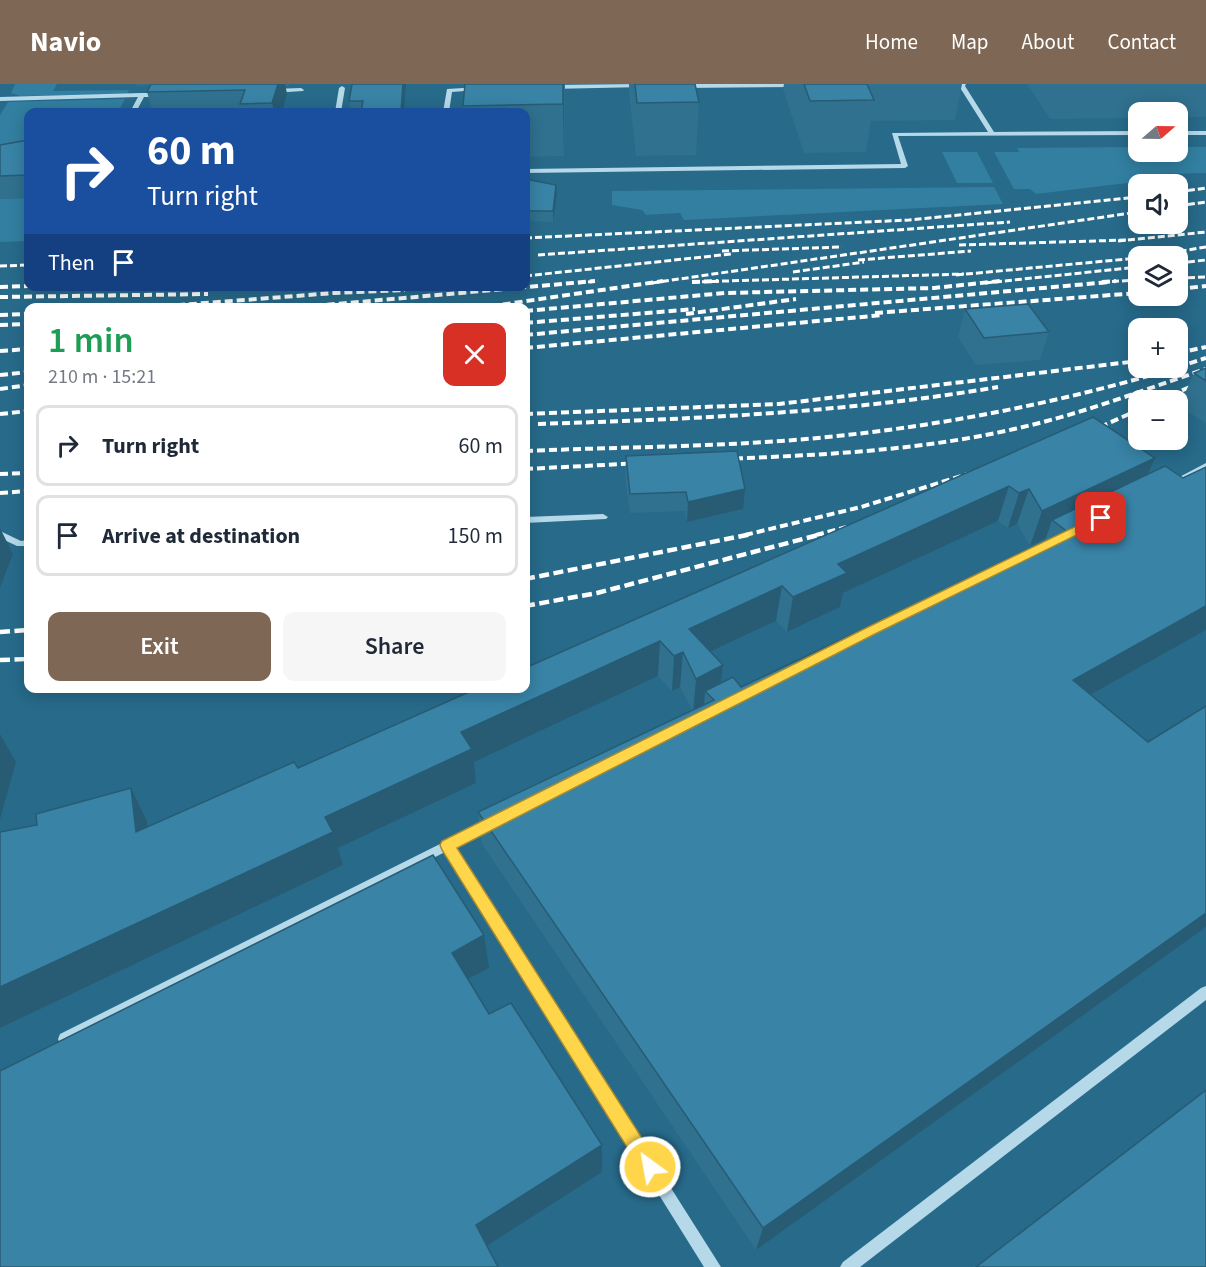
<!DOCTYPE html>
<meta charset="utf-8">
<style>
body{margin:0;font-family:"Source Sans 3",sans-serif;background:#f6f6f7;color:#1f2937;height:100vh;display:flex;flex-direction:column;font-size:22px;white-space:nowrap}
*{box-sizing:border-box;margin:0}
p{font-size:20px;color:#747a83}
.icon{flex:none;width:33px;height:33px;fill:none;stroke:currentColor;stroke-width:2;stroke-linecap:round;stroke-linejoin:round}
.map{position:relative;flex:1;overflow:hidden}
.details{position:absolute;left:24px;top:219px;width:506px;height:390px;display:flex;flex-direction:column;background:#fff;border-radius:12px;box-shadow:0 3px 15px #0003}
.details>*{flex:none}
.guide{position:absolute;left:24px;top:24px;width:506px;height:183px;border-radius:12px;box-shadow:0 3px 15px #0003;background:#1a4fa0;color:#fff;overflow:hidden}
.needle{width:39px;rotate:70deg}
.tools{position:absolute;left:1128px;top:18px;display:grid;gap:12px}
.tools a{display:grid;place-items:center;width:60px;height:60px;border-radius:12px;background:#fff;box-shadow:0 3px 15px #0003;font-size:30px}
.pin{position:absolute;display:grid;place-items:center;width:51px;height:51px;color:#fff;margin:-26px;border-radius:12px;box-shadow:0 3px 9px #0006}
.me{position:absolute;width:66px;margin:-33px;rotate:328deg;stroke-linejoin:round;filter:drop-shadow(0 0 4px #0008)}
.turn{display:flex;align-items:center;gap:21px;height:126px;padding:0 24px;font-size:27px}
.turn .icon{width:78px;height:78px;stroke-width:2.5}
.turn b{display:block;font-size:42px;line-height:51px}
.then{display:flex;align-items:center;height:57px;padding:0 24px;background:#0003;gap:12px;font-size:22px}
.round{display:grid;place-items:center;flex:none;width:63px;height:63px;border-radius:12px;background:#f6f6f7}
.summary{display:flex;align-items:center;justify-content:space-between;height:102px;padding:0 24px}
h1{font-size:36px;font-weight:600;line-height:45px;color:#1e9e55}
.action{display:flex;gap:12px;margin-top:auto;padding:12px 24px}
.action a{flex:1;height:69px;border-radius:12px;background:#7e6755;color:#fff;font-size:24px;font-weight:600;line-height:69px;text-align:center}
.action a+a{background:#f6f6f7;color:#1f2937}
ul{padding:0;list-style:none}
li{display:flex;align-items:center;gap:18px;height:81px;margin:0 12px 9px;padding:0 12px;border:3px solid #e0e1e3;border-radius:12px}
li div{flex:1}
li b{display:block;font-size:22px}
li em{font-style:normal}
header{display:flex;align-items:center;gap:36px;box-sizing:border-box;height:84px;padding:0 30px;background:#7e6755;color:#fff}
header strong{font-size:28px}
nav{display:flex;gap:33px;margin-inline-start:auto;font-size:21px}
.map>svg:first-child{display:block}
.green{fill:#327fa1}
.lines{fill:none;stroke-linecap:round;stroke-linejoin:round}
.minor{fill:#b5d9e9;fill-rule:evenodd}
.rail-far2{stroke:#fff;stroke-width:3;stroke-dasharray:7 3;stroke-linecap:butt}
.rail-far1{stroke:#fff;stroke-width:4;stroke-dasharray:8 4;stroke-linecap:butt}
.rail{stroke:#fff;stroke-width:4.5;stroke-dasharray:10 4.5;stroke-linecap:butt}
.wall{fill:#30718f;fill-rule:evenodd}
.shaded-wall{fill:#275c74}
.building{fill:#3883a6;stroke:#275c74;stroke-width:1.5}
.route{fill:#ffd54a;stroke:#a68a30;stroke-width:1.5}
</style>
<header>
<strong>Navio</strong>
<nav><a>Home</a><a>Map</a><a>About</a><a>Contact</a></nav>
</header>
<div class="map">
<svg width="1206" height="1183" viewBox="0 0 1206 1183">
<rect width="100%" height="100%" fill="#276a8a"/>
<!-- green -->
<g class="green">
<polygon points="15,0 57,0 53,7 129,6 127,10 20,12 11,9"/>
<polygon points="125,15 118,28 28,28 28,69 0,69 0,31 8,18"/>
<polygon points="1138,63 1138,68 1178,68 1178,63 1206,63 1206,89 1157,90 1161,95 1036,110 1030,105 1014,105 994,68 1019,68 1017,64"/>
<polygon points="942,68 977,68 993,99 957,99"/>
<polygon points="994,103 1003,120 684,136 680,129 646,131 642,126 612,121 612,107"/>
<polygon points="28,114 28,157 0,158 0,115"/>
</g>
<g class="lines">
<!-- minor -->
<g class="minor">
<polygon points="642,0 645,2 644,3 550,5 547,3 550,1"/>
<polygon points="797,0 795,3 682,4 679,2 682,0"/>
<polygon points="960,0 966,0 965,2 994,48 1138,47 1138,51 898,52 908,82 905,84 525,89 525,85 901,80 892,49 988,48 959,2"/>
<polygon points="342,2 345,4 341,28 335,28 339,4"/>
<polygon points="479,3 479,5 477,6 452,8 449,28 443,28 447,5"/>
<polygon points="301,4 304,6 303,7 273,9 270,7 273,5"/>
<polygon points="142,9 162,9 165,11 162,13 144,13 136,28 130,28 138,13 0,17 0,13"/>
<rect x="1178" y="47" width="28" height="4"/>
<polygon points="1206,379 1206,386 1175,401 1172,402 1168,399"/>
<polygon points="603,430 608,433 606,435 525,439 525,433"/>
<polygon points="0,447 21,457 28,456 28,462 17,462 0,454"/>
<polygon points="492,734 496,736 498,739 496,742 455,763 721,1183 704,1183 445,768 70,960 65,961 60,960 58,955 60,950"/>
<polygon points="1206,902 1206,916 860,1183 840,1183 843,1178 1201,904"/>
</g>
<!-- rail-far2 -->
<g class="rail-far2">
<polyline points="1178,108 1206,104"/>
<polyline points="1178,122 1206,118"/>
<polyline points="525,154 909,136 1138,113"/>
<polyline points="1118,157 1206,148"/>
<polyline points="959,161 1127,156"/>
<polyline points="722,167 842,163"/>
<polyline points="538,171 1010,138"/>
<polyline points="1150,172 1206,163"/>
<polyline points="858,176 971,167"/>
<polyline points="1178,179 1206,176"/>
<polyline points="0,182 28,181"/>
<polyline points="793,188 864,178"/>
<polyline points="956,191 1138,174"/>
<polyline points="525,192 731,170"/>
<polyline points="1178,194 1206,193"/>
<polyline points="692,198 964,190"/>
<polyline points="1102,198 1138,196"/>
<polyline points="578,199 598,197"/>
<polyline points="652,199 1138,128"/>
<polyline points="985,199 1138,183"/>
<polyline points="1101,199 1109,198"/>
</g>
<!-- rail-far1 -->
<g class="rail-far1">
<polyline points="692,198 718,197"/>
<polyline points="1102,198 1116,197"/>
<polyline points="0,203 28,202"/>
<polyline points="1178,205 1206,202"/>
<polyline points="0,213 208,210"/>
<polyline points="141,224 334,209 405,206"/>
<polyline points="291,224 595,197"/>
<polyline points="479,224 663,197"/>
<polyline points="525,227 725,209 934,204 1000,197"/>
<polyline points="875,229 1138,209"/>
<polyline points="686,230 796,215"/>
<polyline points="0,231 28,230"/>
<polyline points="525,239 695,225"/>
<polyline points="0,241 28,240"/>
<polyline points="525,251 1109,198"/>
<polyline points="525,264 883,231"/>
<polyline points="0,267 28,265"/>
<polyline points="1178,269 1206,263"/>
<polyline points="1178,283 1206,274"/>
<polyline points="0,291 28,288"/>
<polyline points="0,305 28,301"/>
<polyline points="1160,316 1206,296"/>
<polyline points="0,330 28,327"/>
<polyline points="525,330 779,320 1138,277"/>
<path d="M538,340C692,335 845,329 998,303"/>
<polyline points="1089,348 1138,326"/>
<path d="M525,367C619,363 713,363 806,355C932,344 1055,320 1176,284"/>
<path d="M723,375C820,371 918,367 1014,345C1079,331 1143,306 1206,285"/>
<polyline points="525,385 642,379"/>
<polyline points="0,390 28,389"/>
<polyline points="0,409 28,407"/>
<polyline points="745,451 861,423 971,389"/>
<polyline points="816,451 855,441"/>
</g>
<!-- rail -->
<g class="rail">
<polyline points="525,495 752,450"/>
<polyline points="525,522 597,509 822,450"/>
<polyline points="0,548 28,546"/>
<polyline points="0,576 28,575"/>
</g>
</g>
<!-- wall -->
<g class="wall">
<polygon points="136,0 289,0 289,2 285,2 287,10 282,28 153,28 147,8 150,1 136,2"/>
<polygon points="352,0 406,0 404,28 351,28 349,17"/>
<polygon points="465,0 565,0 564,72 525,73 525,28 463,28 463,22"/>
<polygon points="629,0 695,0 699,18 696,71 636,72 629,8"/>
<polygon points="784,0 962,0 955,36 871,37 866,68 804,69 783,5"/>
<polygon points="1027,0 1206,0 1206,33 1178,33 1178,28 1138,28 1138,34 1050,35"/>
<polygon points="28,56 28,114 0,115 0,61"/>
<polygon points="525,95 557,111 553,138 525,137"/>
<polygon points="965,225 1049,248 1040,276 976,281 958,253"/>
<polygon points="1206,284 1206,339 1179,323 1194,289"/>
<path d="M1093,333L1148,390L1183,394L1206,383V546L1091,611L1148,658L1206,622V843L756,1166L482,760L478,728L692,626L680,603L672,607L658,592L474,678L476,699L338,764L343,781L0,944V748L37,741L131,704L147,737L148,742L298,684ZM998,437L1008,444L1017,440L1030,462L1046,454L1044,460L741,603L721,599L723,581L710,568L776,537L787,548L840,523L843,509Z"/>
<polygon points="626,372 743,425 687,438 685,427 630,429 625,392"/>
</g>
<!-- shaded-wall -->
<g class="shaded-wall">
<polygon points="278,0 285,0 287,10 282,28 274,28 272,19"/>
<polygon points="403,0 406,0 404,28 401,28"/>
<polygon points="563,0 564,0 564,72 563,20"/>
<polygon points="556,101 557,111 553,138 553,127"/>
<polygon points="1155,374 1140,408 1052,436 1046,454 1030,462 1042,427"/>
<polygon points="1009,402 998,437 843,509 840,523 787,548 793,513 838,480"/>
<polygon points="745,405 743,425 687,438 688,418"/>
<polygon points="1029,405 1017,440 1008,444 1019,409"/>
<polygon points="0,444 13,470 0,504"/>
<polygon points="782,502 776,537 688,578 689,545"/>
<polygon points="1206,522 1206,546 1058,629 1073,596"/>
<polygon points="660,557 658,592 474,678 476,699 338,764 343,781 0,944 0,903 325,733 461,648"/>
<polygon points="683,568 680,603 672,607 674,572"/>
<polygon points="723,581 719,616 705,607 704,623 693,629 696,595"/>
<polygon points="0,650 16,678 0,735"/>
<polygon points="131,704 147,737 153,780 136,748"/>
<polygon points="1206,829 1206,843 756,1166 763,1144"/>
<polygon points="484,851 489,884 458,900 452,869"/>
<polygon points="602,1061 602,1088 482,1165 476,1141"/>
</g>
<!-- building -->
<g class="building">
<polygon points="151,0 278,0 272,19 240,20 245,6 147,8"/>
<polygon points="352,0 403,0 401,28 361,28 363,17 349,17"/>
<polygon points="465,0 563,0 563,20 463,22"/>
<polygon points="635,0 695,0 699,18 637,19"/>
<polygon points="804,0 867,0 874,16 810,17"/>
<polygon points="28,56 28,91 0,92 0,61"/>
<polygon points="525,95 556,101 553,127 525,127"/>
<polygon points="1028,220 1049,248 984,254 965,225"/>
<polygon points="1206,284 1206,297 1194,289"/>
<polygon points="1093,333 1155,374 1042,427 1029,405 1019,409 1009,402 838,480 847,489 793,513 782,502 689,545 723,581 696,595 683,568 674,572 660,557 461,648 472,665 325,733 333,748 0,903 0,748 37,741 36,730 131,704 136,748 294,678 298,684 478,604 525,604 525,584"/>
<polygon points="737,367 745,405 688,418 686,408 630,410 626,372"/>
<polygon points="1165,382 1183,394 1206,383 1206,522 1073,596 1148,658 1206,622 1206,829 763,1144 478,728 714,616 705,607 733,593 741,603 1068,448 1052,436"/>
<polygon points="433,771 484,851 452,869 489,930 511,919 602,1061 476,1141 498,1183 0,1183 0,987"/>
<polygon points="1206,1006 1206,1183 976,1183"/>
</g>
<!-- route -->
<polygon class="route" points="1101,430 1107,434 1105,437 875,550 457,764 656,1076 659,1083 656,1089 650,1092 643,1089 442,766 440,761 442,757 866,544"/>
</svg>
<div class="tools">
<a><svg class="needle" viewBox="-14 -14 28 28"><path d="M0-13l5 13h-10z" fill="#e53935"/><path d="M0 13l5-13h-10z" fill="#747a83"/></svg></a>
<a><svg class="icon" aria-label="sound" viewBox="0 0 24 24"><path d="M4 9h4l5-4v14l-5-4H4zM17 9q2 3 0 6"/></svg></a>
<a><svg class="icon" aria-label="layers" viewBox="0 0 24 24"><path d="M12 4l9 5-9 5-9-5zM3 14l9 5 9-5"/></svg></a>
<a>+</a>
<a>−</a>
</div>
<div class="pin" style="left:1101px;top:434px;background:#d93025"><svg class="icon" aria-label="arrive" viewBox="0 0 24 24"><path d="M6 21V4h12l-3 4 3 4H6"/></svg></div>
<svg class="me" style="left:650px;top:1083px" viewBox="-20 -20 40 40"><circle r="17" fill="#ffd54a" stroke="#fff" stroke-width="3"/><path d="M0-11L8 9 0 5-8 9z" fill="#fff"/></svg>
<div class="guide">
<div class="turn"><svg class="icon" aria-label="right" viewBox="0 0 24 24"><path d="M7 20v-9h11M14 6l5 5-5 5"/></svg><div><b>60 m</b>Turn right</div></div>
<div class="then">Then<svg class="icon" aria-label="arrive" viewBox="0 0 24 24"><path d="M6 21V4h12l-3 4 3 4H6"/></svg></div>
</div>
<section class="details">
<div class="summary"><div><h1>1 min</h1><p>210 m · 15:21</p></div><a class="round" style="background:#d93025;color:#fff"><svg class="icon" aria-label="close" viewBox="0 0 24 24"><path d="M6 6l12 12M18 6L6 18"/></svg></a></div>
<ul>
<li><svg class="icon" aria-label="right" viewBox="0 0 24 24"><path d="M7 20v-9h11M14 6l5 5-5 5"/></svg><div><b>Turn right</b></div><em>60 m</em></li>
<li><svg class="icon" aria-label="arrive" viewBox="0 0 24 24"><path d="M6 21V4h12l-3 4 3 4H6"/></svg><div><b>Arrive at destination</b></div><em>150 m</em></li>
</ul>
<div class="action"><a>Exit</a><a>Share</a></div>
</section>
</div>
